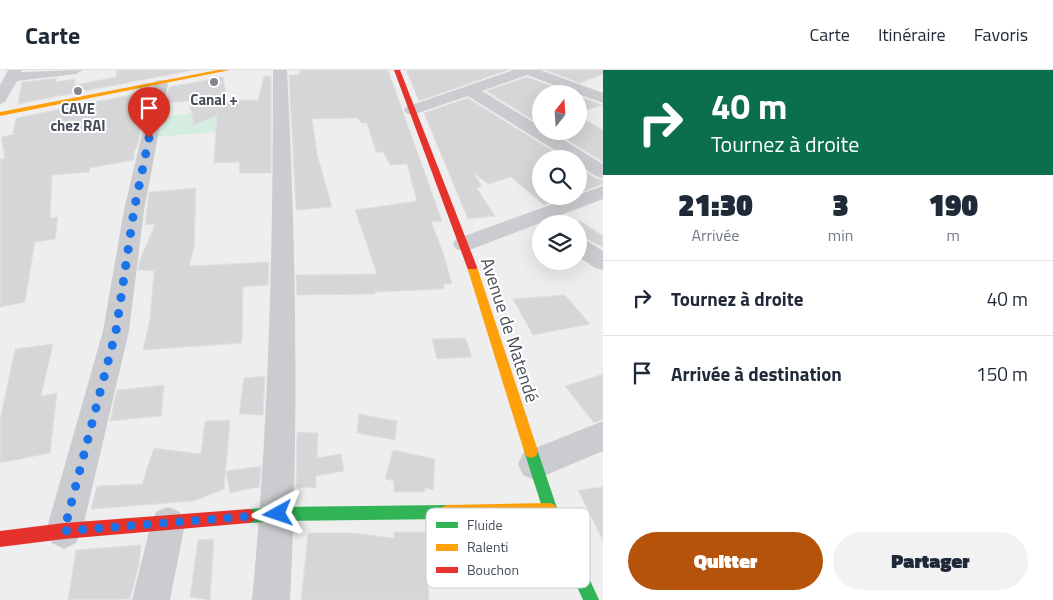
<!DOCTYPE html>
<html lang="fr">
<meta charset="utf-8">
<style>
body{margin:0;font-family:"Titillium Web",sans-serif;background:#f2f2f3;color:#1f2937;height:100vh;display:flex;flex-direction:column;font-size:19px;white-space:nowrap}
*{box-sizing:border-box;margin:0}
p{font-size:16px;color:#747a83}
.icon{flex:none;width:28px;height:28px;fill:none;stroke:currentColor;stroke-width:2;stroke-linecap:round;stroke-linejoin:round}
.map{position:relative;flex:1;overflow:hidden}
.sheet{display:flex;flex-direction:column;background:#fff;width:450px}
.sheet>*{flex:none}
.guide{background:#0b6e4f;color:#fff;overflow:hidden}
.needle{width:32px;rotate:17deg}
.tools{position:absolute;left:532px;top:15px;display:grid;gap:10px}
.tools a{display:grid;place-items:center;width:55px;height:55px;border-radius:50%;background:#fff;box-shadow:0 5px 20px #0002;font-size:25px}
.pin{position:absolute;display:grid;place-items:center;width:42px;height:42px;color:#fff;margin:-51px -21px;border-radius:50% 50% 50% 0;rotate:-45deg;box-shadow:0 0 5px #0007}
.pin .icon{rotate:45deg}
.me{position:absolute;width:55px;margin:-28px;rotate:265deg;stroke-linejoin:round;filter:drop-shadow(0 0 4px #0008)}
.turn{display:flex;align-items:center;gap:18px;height:105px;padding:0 25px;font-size:22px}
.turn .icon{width:65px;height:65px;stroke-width:2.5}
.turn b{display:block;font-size:35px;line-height:42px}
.eta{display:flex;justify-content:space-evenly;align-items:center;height:85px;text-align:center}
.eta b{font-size:30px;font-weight:800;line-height:35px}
.primary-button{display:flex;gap:10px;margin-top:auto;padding:10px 25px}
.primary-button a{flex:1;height:58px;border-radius:30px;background:#b45309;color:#fff;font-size:20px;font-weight:800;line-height:58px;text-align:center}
.primary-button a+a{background:#f2f2f3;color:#1f2937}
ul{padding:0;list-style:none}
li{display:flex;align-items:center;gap:15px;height:75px;padding:0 25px;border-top:1px solid #e0e1e3}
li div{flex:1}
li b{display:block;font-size:19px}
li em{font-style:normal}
header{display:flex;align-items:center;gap:30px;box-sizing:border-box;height:70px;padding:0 25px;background:#fff;border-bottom:1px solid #e0e1e3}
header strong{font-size:24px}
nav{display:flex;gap:28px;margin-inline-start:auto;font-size:18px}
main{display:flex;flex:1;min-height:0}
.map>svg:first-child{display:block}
.green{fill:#d5ece0}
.building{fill:#d6d6d8;stroke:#e0e0e1}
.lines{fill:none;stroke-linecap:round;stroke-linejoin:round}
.street{fill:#cacccf;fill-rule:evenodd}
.fast{fill:#30b455;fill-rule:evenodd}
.slow{fill:#ff9f0a;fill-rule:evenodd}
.jam{fill:#e5322d;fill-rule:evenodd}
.route{stroke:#1a73e8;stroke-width:9;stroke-dasharray:0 16.2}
.poi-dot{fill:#82868d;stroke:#fff;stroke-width:2}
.labels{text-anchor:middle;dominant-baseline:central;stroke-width:4;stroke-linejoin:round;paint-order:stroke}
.far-poi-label{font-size:15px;font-weight:bold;fill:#474e59;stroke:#fff}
.street-label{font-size:18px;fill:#474e59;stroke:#fff}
.key{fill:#fff;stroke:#c8cacd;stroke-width:1}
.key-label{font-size:14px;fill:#474e59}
</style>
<header>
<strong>Carte</strong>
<nav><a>Carte</a><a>Itinéraire</a><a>Favoris</a></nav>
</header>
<main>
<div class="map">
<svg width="603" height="530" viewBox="0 0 603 530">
<rect width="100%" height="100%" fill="#efeeee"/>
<!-- green -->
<polygon class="green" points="217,36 230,61 155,67 164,46 211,42"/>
<!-- building -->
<g class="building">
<polygon points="117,0 194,0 18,34 22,12 57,8 55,12 75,9 75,15 116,7"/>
<polygon points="300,0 388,0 442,151 431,152 443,182 452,214 444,214 444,219 375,222 375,224 297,225 296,205 377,204 355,140 417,131 407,94 390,95 383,82 376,82 367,53 361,53 358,48 312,49 317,84 332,137 296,140 289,5 299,5"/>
<polygon points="406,0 508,0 419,31"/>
<polygon points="545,0 603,0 603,4 580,13"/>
<polygon points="264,6 271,6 271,103 239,103 240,92 214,93 217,45 194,55 189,31 166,33 169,17 223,7 227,30 258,30"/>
<polygon points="527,7 572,24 541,24 541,55 486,21"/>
<polygon points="150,21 147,34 139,35 140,66 136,80 134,81 134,90 90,98 89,102 52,105 50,148 58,147 55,169 35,172 25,232 0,237 0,89 5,88 1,67 15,64 13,62 16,48"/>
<polygon points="579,26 602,35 603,35 579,42"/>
<polygon points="468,28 565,89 541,89 541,126 569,126 544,135 511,107 489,114 473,103 482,116 477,118 495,146 468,149 424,43"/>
<polygon points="579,46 603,60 603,92 553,61 579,61"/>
<polygon points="579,97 595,108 603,110 603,114 579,123"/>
<polygon points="196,118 194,178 189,196 269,192 268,215 243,217 242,273 143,280 150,249 154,201 138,200 140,190 155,154 145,155 149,122"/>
<polygon points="579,150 603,166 603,177 587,169 579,167"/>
<polygon points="565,225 590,254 533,265 513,229"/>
<polygon points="465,268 472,287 437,289 432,269"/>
<polygon points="53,274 41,326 57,323 50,383 0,393 0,350 15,279"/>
<polygon points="603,304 603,349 594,353 565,316"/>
<polygon points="265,306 263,345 239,344 244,308"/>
<polygon points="164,315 161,346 110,351 117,320"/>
<polygon points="359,344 397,351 395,370 357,363"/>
<polygon points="230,350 224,419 194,431 91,439 97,416 142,414 154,378 201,384 205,351"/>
<polygon points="297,362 318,363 317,388 341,384 344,401 316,406 316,418 296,417"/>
<polygon points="393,380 435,389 433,420 425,418 425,422 394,422 394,411 385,409"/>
<polygon points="261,396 259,417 230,423 226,401"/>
<polygon points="603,417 603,471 578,420"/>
<polygon points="394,462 427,462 429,530 301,530 308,463 352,463 394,468"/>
<polygon points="214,469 210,530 190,527 198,470"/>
<polygon points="141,475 139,494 130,529 68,530 76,480"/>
</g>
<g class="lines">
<!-- street -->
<g class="street">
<polygon points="8,0 22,0 21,2 83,0 76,4 17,11 5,32 0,34 0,15"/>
<path d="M273,0H287C296,177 299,353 290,530H252C269,354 273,177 273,0Z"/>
<polygon points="514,0 540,0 603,23 603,33 527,5 482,21 541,57 541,61 549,61 603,94 603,108 596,106 579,95 579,89 569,89 468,26 412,45 406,43 404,40 406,37"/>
<polygon points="161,10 166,11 168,14 144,140 129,261 82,461 76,473 64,479 52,473 46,461 103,261 124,140 154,14 156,11"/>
<polygon points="603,116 603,129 472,179 464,181 456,179 453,174 456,169"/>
<polygon points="579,169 587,171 603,181 603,200 595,198 579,187"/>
<polygon points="603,351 603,381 534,410 523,405 518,394 523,383"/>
<polygon points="168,437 180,442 185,454 170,530 132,530 151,454 156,442"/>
</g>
<!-- fast -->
<g class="fast">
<polygon points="531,374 536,376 557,438 599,530 583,530 543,440 524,381 526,376"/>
<polygon points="447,435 452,437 454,442 452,447 447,449 278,451 249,453 244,451 242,446 244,441 249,439 278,437"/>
</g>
<!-- slow -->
<g class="slow">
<polygon points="218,0 230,0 0,46 0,42"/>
<polygon points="472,194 477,197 538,381 536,386 531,388 526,386 524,381 467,197"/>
<polygon points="550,433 555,435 557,440 555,445 550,447 447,449 442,447 440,442 442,437 447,435"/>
</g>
<!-- jam -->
<g class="jam">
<polygon points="394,0 400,0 477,197 476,199 468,199 467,197"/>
<polygon points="249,439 254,441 256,446 254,451 249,453 64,469 0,477 0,461 64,453"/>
</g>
</g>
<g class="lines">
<!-- route -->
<polyline class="route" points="149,68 134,140 116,261 64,461 278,444"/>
</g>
<!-- markers -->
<g class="poi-dot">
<circle cx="214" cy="12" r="5"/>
<circle cx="78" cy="21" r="5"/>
</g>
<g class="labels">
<!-- far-poi labels -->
<g class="far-poi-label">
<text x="214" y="29">Canal +</text>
<text x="78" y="38">CAVE<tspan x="78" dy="17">chez RAI</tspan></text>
</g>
<!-- street labels -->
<g class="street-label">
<text transform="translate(510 260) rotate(72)">Avenue de Matendé</text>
</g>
</g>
<!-- legend -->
<rect x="426" y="438" width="164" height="80" rx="8" class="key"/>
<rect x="436" y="452" width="22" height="6" fill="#30b455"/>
<rect x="436" y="474" width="22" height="7" fill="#ff9f0a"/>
<rect x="436" y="497" width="22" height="6" fill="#e5322d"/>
<g class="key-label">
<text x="467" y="460">Fluide</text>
<text x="467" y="482">Ralenti</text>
<text x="467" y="505">Bouchon</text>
</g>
</svg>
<div class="tools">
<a><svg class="needle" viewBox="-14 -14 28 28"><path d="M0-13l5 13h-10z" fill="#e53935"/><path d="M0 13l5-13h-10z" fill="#747a83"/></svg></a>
<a><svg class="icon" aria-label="search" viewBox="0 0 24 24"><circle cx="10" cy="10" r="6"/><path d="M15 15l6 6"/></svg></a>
<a><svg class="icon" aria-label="layers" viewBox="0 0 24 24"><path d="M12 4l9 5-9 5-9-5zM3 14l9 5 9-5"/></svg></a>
</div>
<div class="pin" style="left:149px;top:68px;background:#d93025"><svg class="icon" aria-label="arrive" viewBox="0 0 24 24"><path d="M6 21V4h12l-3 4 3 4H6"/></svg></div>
<svg class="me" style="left:278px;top:444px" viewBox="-20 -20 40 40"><path d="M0-17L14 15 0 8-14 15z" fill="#1a73e8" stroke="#fff" stroke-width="4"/></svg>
</div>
<section class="sheet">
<div class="guide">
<div class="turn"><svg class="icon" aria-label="right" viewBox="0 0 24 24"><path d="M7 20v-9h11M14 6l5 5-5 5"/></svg><div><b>40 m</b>Tournez à droite</div></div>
</div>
<div class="eta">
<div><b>21:30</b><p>Arrivée</p></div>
<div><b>3</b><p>min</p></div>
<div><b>190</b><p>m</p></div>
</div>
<ul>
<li><svg class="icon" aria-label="right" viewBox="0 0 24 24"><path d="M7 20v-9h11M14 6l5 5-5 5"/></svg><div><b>Tournez à droite</b></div><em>40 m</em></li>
<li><svg class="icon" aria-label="arrive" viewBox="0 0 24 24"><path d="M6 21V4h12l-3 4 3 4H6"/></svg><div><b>Arrivée à destination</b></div><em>150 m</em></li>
</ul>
<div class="primary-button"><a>Quitter</a><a>Partager</a></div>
</section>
</main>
